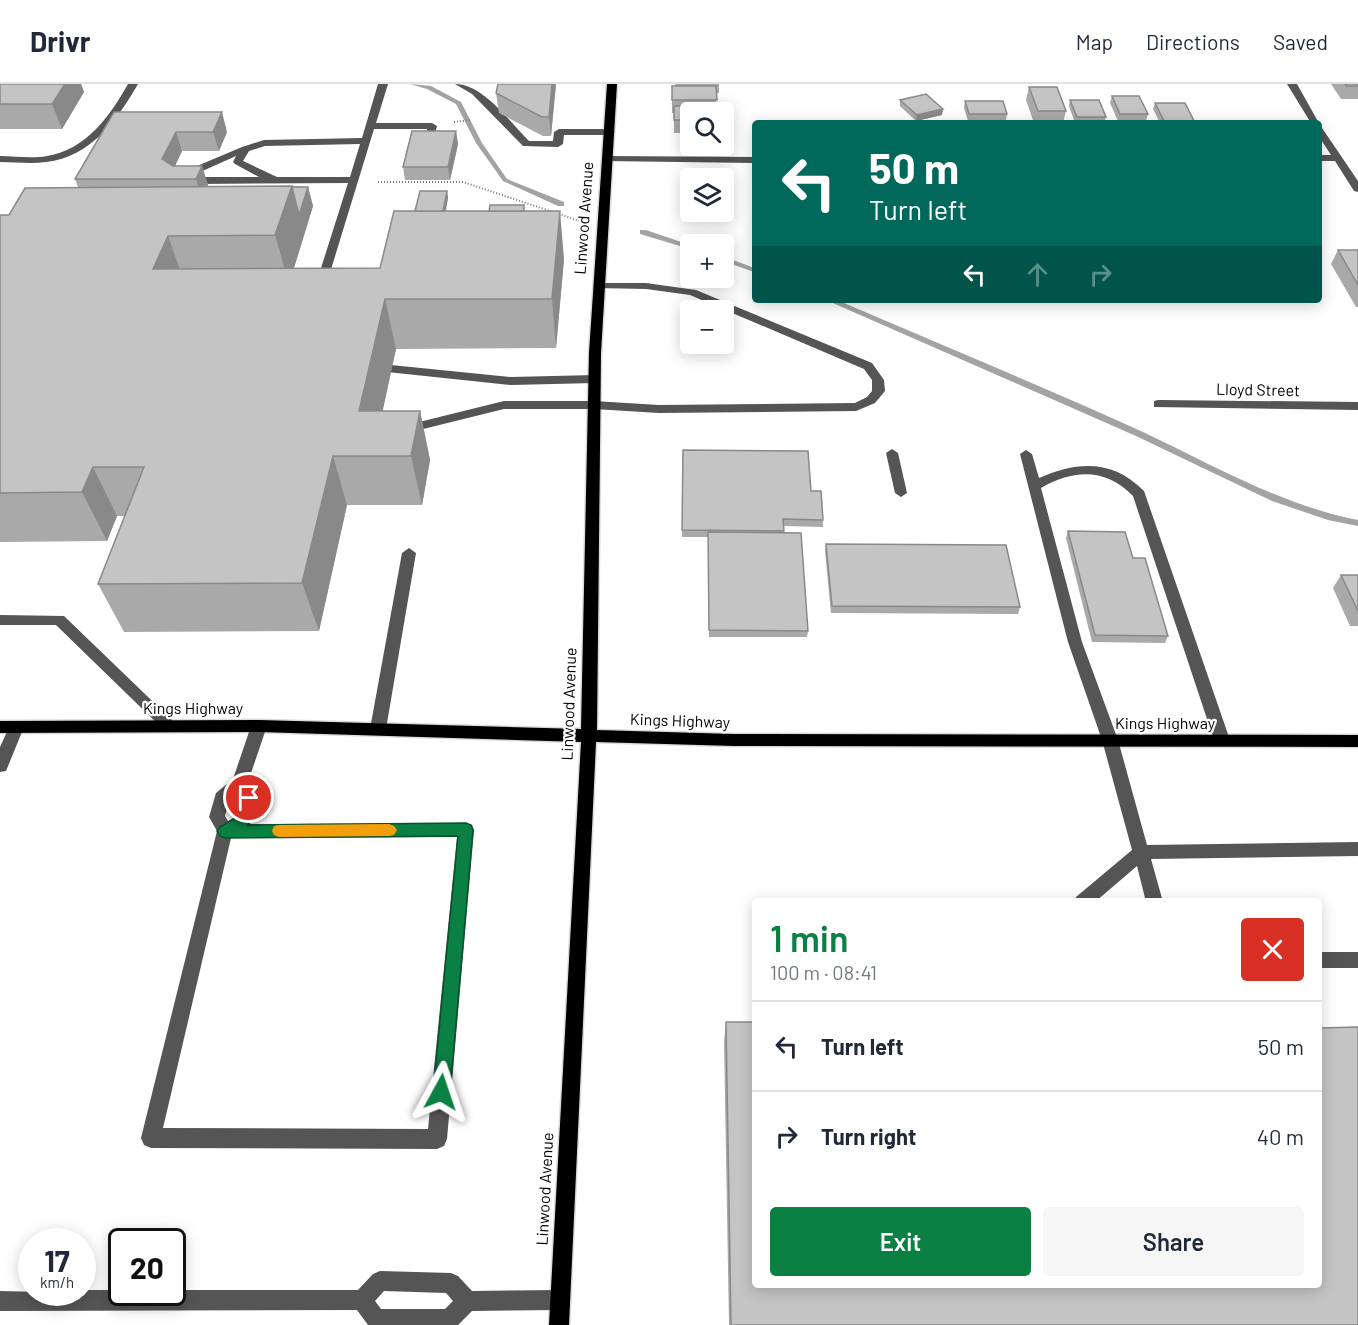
<!DOCTYPE html>
<meta charset="utf-8">
<style>
body{margin:0;font-family:Barlow,sans-serif;background:#f6f6f7;color:#1f2937;height:100vh;display:flex;flex-direction:column;font-size:22px;white-space:nowrap}
*{box-sizing:border-box;margin:0}
p{font-size:20px;color:#747a83}
.icon{flex:none;width:33px;height:33px;fill:none;stroke:currentColor;stroke-width:2;stroke-linecap:round;stroke-linejoin:round}
.map{position:relative;flex:1;overflow:hidden}
.details{position:absolute;left:752px;top:814px;width:570px;height:390px;display:flex;flex-direction:column;background:#fff;border-radius:6px;box-shadow:0 3px 15px #0003}
.details>*{flex:none}
.banner{position:absolute;left:752px;top:36px;width:570px;height:183px;border-radius:6px;box-shadow:0 3px 15px #0003;background:#00695c;color:#fff;overflow:hidden}
.tools{position:absolute;left:680px;top:18px;display:grid;gap:12px}
.tools a{display:grid;place-items:center;width:54px;height:54px;border-radius:6px;background:#fff;box-shadow:0 3px 15px #0003;font-size:30px}
.speed{position:absolute;left:18px;top:1144px;display:flex;gap:12px;font-size:30px;font-weight:700;text-align:center}
.speed>*{display:grid;place-content:center;width:78px;height:78px;border-radius:50%;background:#fff;box-shadow:0 3px 15px #0003;line-height:1}
.speed small{font-size:15px;font-weight:400}
.speed .limit{border:3px solid #111;border-radius:9px;background:#fff;color:#111}
.pin{position:absolute;display:grid;place-items:center;width:51px;height:51px;color:#fff;margin:-26px;border:3px solid #fff;border-radius:50%;box-shadow:0 2px 6px #0007}
.me{position:absolute;width:66px;margin:-33px;rotate:5deg;stroke-linejoin:round;filter:drop-shadow(0 0 4px #0008)}
.turn{display:flex;align-items:center;gap:21px;height:126px;padding:0 18px;font-size:27px}
.turn .icon{width:78px;height:78px;stroke-width:2.5}
.turn b{display:block;font-size:42px;line-height:51px}
.lanes{display:flex;align-items:center;height:57px;padding:0 18px;background:#0003;justify-content:center;gap:30px;direction:ltr}
.lanes .off{opacity:.35}
.round{display:grid;place-items:center;flex:none;width:63px;height:63px;border-radius:6px;background:#f6f6f7}
.overview{display:flex;align-items:center;justify-content:space-between;height:102px;padding:0 18px}
h1{font-size:36px;font-weight:600;line-height:45px;color:#0b8043}
.primary-button{display:flex;gap:12px;margin-top:auto;padding:12px 18px}
.primary-button a{flex:1;height:69px;border-radius:6px;background:#0b8043;color:#fff;font-size:24px;font-weight:600;line-height:69px;text-align:center}
.primary-button a+a{background:#f6f6f7;color:#1f2937}
ul{padding:0;list-style:none}
li{display:flex;align-items:center;gap:18px;height:90px;padding:0 18px;border-top:2px solid #e0e1e3}
li div{flex:1}
li b{display:block;font-size:22px}
li em{font-style:normal}
header{display:flex;align-items:center;gap:36px;box-sizing:border-box;height:84px;padding:0 30px;background:#fff;border-bottom:2px solid #e0e1e3}
header strong{font-size:28px}
nav{display:flex;gap:33px;margin-inline-start:auto;font-size:21px}
.map>svg:first-child{display:block}
.lines{fill:none;stroke-linecap:round;stroke-linejoin:round}
.stream{fill:#a3a3a3;fill-rule:evenodd}
.major-casing{stroke:#dbdbdb;stroke-width:3}
.path{stroke:#777;stroke-width:2;stroke-dasharray:1 2;stroke-linecap:butt}
.minor{fill:#555;fill-rule:evenodd}
.major{fill:#000;fill-rule:evenodd}
.wall{fill:#a9a9a9}
.shaded-wall{fill:#898989}
.building{fill:#c4c4c4;stroke:#898989;stroke-width:1.5}
.route{fill:#0b8043;stroke:#07532c;stroke-width:1.5}
.slow{fill:#f59e0b}
.labels{text-anchor:middle;dominant-baseline:central;stroke-width:4.5;stroke-linejoin:round;paint-order:stroke}
.street-label{font-size:16px;fill:#000;stroke:#fff}
</style>
<header>
<strong>Drivr</strong>
<nav><a>Map</a><a>Directions</a><a>Saved</a></nav>
</header>
<div class="map">
<svg width="1358" height="1241" viewBox="0 0 1358 1241">
<rect width="100%" height="100%" fill="#fff"/>
<g class="lines">
<!-- stream -->
<g class="stream">
<polygon points="410,0 431,2 461,18 482,59 507,95 564,118 564,122 558,122 503,97 476,59 456,20 427,5"/>
<polygon points="640,146 646,146 690,161 690,165 640,150"/>
<polygon points="723,172 754,184 754,188 723,177"/>
<path d="M826,216H837C939,260 1042,302 1143,348C1213,381 1281,421 1358,436V442L1328,436L1272,417L1136,352Z"/>
</g>
<!-- major casing -->
<g class="major-casing">
<polygon id="major" points="607,0 617,0 601,269 597,646 734,650 1358,651 1358,663 734,662 596,658 569,1241 549,1241 581,658 259,648 0,649 0,637 259,636 581,645 589,269"/>
</g>
<!-- path -->
<g class="path">
<polyline points="454,38 470,36"/>
<polyline points="378,98 463,98 580,137"/>
</g>
<!-- minor -->
<g class="minor">
<path d="M128,0H138C117,36 91,73 46,78C31,80 15,78 0,78V72C15,72 32,75 47,72C86,66 110,32 128,0Z"/>
<path d="M378,0H388L376,39H432L437,42L435,50L427,52V45H374L325,205L321,206L315,203L348,99L195,100L184,94L190,85L242,63L264,56L362,54ZM360,60L350,93H277L243,77L249,67L265,62ZM236,72L233,78L235,80L259,93H195L198,89Z"/>
<path d="M455,0C483,0 510,38 529,57H553L554,48L559,45H610L615,48L610,51H564L563,60L558,63L523,62L472,10Z"/>
<polygon points="1287,0 1297,0 1320,41 1358,97 1358,108 1354,107 1335,77 1318,77 1318,71 1331,71 1318,51 1318,39 1311,39"/>
<polygon points="608,72 754,73 754,79 605,77 605,73"/>
<polygon points="600,199 646,199 696,206 872,279 884,296 885,307 875,319 856,327 659,329 594,325 504,325 403,350 399,349 397,346 399,343 504,317 594,317 659,321 855,319 867,313 872,307 872,296 864,285 690,211 646,205 596,204 596,200"/>
<polygon points="391,281 511,293 595,291 601,295 595,299 511,301 387,288 387,282"/>
<polygon points="1158,316 1358,318 1358,326 1154,323 1154,317"/>
<polygon points="892,365 898,369 907,409 901,413 895,409 886,369"/>
<path d="M1026,366L1032,370L1039,394C1077,377 1113,375 1144,407L1230,656L1227,660L1222,662L1217,660L1214,656L1133,412C1106,384 1074,385 1041,404L1082,558L1118,656L1147,761L1358,758V772L1151,775L1163,818H1146L1137,782L1095,818H1074L1076,813L1132,766L1102,656L1068,558L1020,370Z"/>
<polygon points="409,464 416,469 386,645 383,649 373,649 370,645 402,469"/>
<polygon points="0,531 64,532 173,637 176,641 173,645 163,645 56,541 0,541"/>
<path d="M259,636L264,638L267,642L248,698L257,714L250,740L466,739L472,741L474,746L447,1055L444,1062L437,1065L151,1064L144,1061L141,1054L217,747L209,733L216,709L233,695L251,642L254,638ZM238,710L241,715L237,732L228,737L225,732L229,717ZM457,753L428,1045L163,1044L231,754Z"/>
<polygon points="16,637 21,639 24,643 6,687 0,688 0,663 11,639"/>
<rect x="1318" y="868" width="40" height="16"/>
<path d="M380,1187L451,1189L458,1192L472,1207L560,1206L567,1209L570,1216L567,1223L560,1226L472,1227L458,1241H368L357,1226L0,1227V1207L82,1209V1206H122V1209H172V1206H358L373,1190ZM384,1207L446,1209L453,1217L445,1225H381L375,1217Z"/>
</g>
<!-- major -->
<use href="#major" class="major"/>
</g>
<!-- wall -->
<g class="wall">
<polygon points="0,0 81,0 84,8 62,45 0,45"/>
<polygon points="498,0 556,0 551,52 543,52 499,29 496,9"/>
<polygon points="675,0 719,0 719,9 716,9 716,22 690,28 690,49 674,49 674,29 672,29 672,2 675,2"/>
<polygon points="1331,0 1358,0 1358,15 1341,15"/>
<polygon points="1029,3 1066,27 1063,39 1034,39 1026,16"/>
<polygon points="1112,12 1148,30 1146,37 1118,37 1110,19"/>
<polygon points="900,16 942,31 916,37 900,22"/>
<polygon points="1070,16 1106,33 1104,39 1075,39 1069,22"/>
<polygon points="965,17 1007,30 1006,37 968,37 964,24"/>
<polygon points="1155,19 1194,37 1193,39 1160,39 1153,25"/>
<polygon points="114,28 227,48 219,67 182,67 175,82 202,82 208,101 207,103 308,103 313,122 294,184 380,184 415,127 447,107 448,114 446,127 525,127 564,175 556,264 396,265 382,327 420,327 430,376 422,421 347,421 319,547 124,548 98,500 125,432 117,432 107,457 0,458 0,131 9,131 78,103 75,95"/>
<polygon points="456,47 458,60 450,96 405,96 403,83"/>
<polygon points="1338,166 1358,166 1358,223 1356,223 1331,180"/>
<polygon points="683,366 811,407 823,436 823,443 784,442 784,449 808,547 807,553 709,553 708,453 682,453"/>
<polygon points="1068,447 1133,474 1168,552 1165,559 1092,558 1066,454"/>
<polygon points="826,460 1020,523 1018,530 831,529 825,467"/>
<polygon points="1341,491 1358,491 1358,542 1350,542 1333,504"/>
<polygon points="726,938 754,1202 1318,1202 1358,1241 729,1241 724,958"/>
</g>
<!-- shaded-wall -->
<g class="shaded-wall">
<polygon points="65,0 81,0 84,8 62,45 52,20"/>
<polygon points="552,0 556,0 551,52 549,33"/>
<polygon points="943,25 942,31 916,37 917,31"/>
<polygon points="222,28 227,48 219,67 213,48"/>
<polygon points="456,47 458,60 450,96 448,83"/>
<polygon points="176,48 182,67 169,95 162,75"/>
<polygon points="202,82 208,101 202,115 196,95"/>
<polygon points="292,102 308,103 313,122 289,200 275,151"/>
<polygon points="447,107 448,114 444,134 443,127"/>
<polygon points="560,127 564,175 556,264 552,215"/>
<polygon points="168,152 185,200 153,185"/>
<polygon points="385,215 396,265 373,372 359,327"/>
<polygon points="420,327 430,376 422,421 411,372"/>
<polygon points="333,372 347,421 319,547 302,499"/>
<polygon points="93,383 117,432 107,457 82,408"/>
</g>
<!-- building -->
<g class="building">
<polygon points="0,0 65,0 52,20 0,20"/>
<polygon points="498,0 552,0 549,33 542,33 496,9"/>
<polygon points="1345,0 1358,0 1358,2 1346,2"/>
<polygon points="672,2 716,2 717,16 672,16"/>
<polygon points="1029,3 1057,3 1066,27 1038,27"/>
<polygon points="926,10 943,25 917,31 900,16"/>
<polygon points="1112,12 1139,12 1148,30 1120,30"/>
<polygon points="1070,16 1099,16 1106,33 1077,33"/>
<polygon points="965,17 1003,17 1007,30 969,30"/>
<polygon points="1155,19 1185,19 1194,37 1164,37"/>
<polygon points="674,22 722,22 722,28 690,28 690,36 674,36"/>
<polygon points="114,28 222,28 213,48 176,48 162,75 173,82 202,82 196,95 75,95"/>
<polygon points="412,47 456,47 448,83 403,83"/>
<polygon points="292,102 275,151 168,152 153,185 380,184 394,127 560,127 552,215 385,215 359,327 420,327 411,372 333,372 302,499 98,500 144,383 93,383 82,408 0,409 0,131 9,131 25,104"/>
<polygon points="292,103 308,103 299,131"/>
<polygon points="420,107 447,107 443,127 415,127"/>
<polygon points="490,121 524,121 524,127 489,127"/>
<polygon points="1338,166 1358,166 1358,201"/>
<polygon points="683,366 808,367 811,407 821,407 823,436 783,435 784,447 682,446"/>
<polygon points="1068,447 1125,448 1133,474 1145,474 1168,552 1095,551"/>
<polygon points="708,448 801,449 808,547 709,546"/>
<polygon points="826,460 1006,461 1020,523 832,522"/>
<polygon points="1341,491 1358,491 1358,527"/>
<polygon points="726,938 754,938 754,1202 1318,1202 1318,944 1358,943 1358,1241 731,1241"/>
</g>
<!-- route -->
<polygon class="route" points="249,708 255,710 257,714 248,741 466,739 471,741 473,746 450,1008 447,1014 441,1016 435,1014 433,1008 458,752 225,754 220,752 217,747 220,743 237,733 244,710"/>
<!-- slow -->
<polygon class="slow" points="389,740 394,742 397,746 394,751 389,752 279,753 274,751 272,747 274,742 279,741"/>
<g class="labels">
<!-- street labels -->
<g class="street-label">
<text transform="translate(583 134) rotate(-86)">Linwood Avenue</text>
<text transform="translate(1258 305) rotate(1)">Lloyd Street</text>
<text transform="translate(568 620) rotate(-88)">Linwood Avenue</text>
<text x="193" y="623">Kings Highway</text>
<text transform="translate(680 636) rotate(2)">Kings Highway</text>
<text x="1165" y="638">Kings Highway</text>
<text transform="translate(544 1105) rotate(-87)">Linwood Avenue</text>
</g>
</g>
</svg>
<div class="tools">
<a><svg class="icon" aria-label="search" viewBox="0 0 24 24"><circle cx="10" cy="10" r="6"/><path d="M15 15l6 6"/></svg></a>
<a><svg class="icon" aria-label="layers" viewBox="0 0 24 24"><path d="M12 4l9 5-9 5-9-5zM3 14l9 5 9-5"/></svg></a>
<a>+</a>
<a>−</a>
</div>
<div class="speed"><div>17<small>km/h</small></div><div class="limit">20</div></div>
<div class="pin" style="left:249px;top:714px;background:#d93025"><svg class="icon" aria-label="arrive" viewBox="0 0 24 24"><path d="M6 21V4h12l-3 4 3 4H6"/></svg></div>
<svg class="me" style="left:441px;top:1008px" viewBox="-20 -20 40 40"><path d="M0-17L14 15 0 8-14 15z" fill="#0b8043" stroke="#fff" stroke-width="4"/></svg>
<div class="banner">
<div class="turn"><svg class="icon" aria-label="left" viewBox="0 0 24 24"><path d="M17 20v-9H6M10 6l-5 5 5 5"/></svg><div><b>50 m</b>Turn left</div></div>
<div class="lanes"><svg class="icon" aria-label="left" viewBox="0 0 24 24"><path d="M17 20v-9H6M10 6l-5 5 5 5"/></svg><svg class="icon off" aria-label="ahead" viewBox="0 0 24 24"><path d="M12 20V5M6 11l6-6 6 6"/></svg><svg class="icon off" aria-label="right" viewBox="0 0 24 24"><path d="M7 20v-9h11M14 6l5 5-5 5"/></svg></div>
</div>
<section class="details">
<div class="overview"><div><h1>1 min</h1><p>100 m · 08:41</p></div><a class="round" style="background:#d93025;color:#fff"><svg class="icon" aria-label="close" viewBox="0 0 24 24"><path d="M6 6l12 12M18 6L6 18"/></svg></a></div>
<ul>
<li><svg class="icon" aria-label="left" viewBox="0 0 24 24"><path d="M17 20v-9H6M10 6l-5 5 5 5"/></svg><div><b>Turn left</b></div><em>50 m</em></li>
<li><svg class="icon" aria-label="right" viewBox="0 0 24 24"><path d="M7 20v-9h11M14 6l5 5-5 5"/></svg><div><b>Turn right</b></div><em>40 m</em></li>
</ul>
<div class="primary-button"><a>Exit</a><a>Share</a></div>
</section>
</div>
